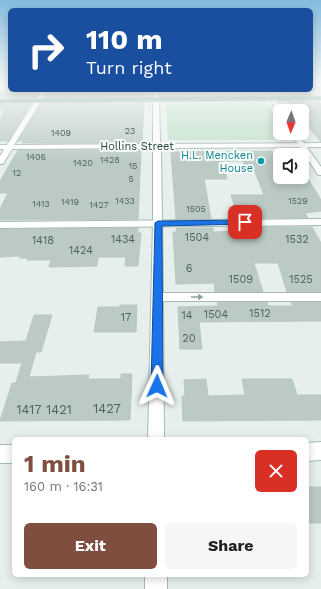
<!DOCTYPE html>
<meta charset="utf-8">
<style>
body{margin:0;font-family:"Work Sans",sans-serif;background:#f6f6f6;color:#202124;height:100vh;display:flex;flex-direction:column;font-size:15px;white-space:nowrap}
*{box-sizing:border-box;margin:0}
p{font-size:13px;color:#757577}
.icon{flex:none;width:22px;height:22px;fill:none;stroke:currentColor;stroke-width:2;stroke-linecap:round;stroke-linejoin:round}
.map{position:relative;flex:1;overflow:hidden}
.details{position:absolute;left:12px;top:437px;width:297px;height:140px;display:flex;flex-direction:column;background:#fff;border-radius:6px;box-shadow:0 2px 10px #0003}
.details>*{flex:none}
.hud{position:absolute;left:8px;top:8px;width:305px;height:84px;border-radius:6px;box-shadow:0 2px 10px #0003;background:#1a4fa0;color:#fff;overflow:hidden}
.needle{width:26px;rotate:182deg}
.tools{position:absolute;left:273px;top:104px;display:grid;gap:8px}
.tools a{display:grid;place-items:center;width:36px;height:36px;border-radius:6px;background:#fff;box-shadow:0 2px 10px #0003;font-size:20px}
.pin{position:absolute;display:grid;place-items:center;width:34px;height:34px;color:#fff;margin:-17px;border-radius:8px;box-shadow:0 2px 6px #0006}
.me{position:absolute;width:44px;margin:-22px;rotate:1deg;stroke-linejoin:round;filter:drop-shadow(0 0 3px #0008)}
.turn{display:flex;align-items:center;gap:14px;height:84px;padding:0 12px;font-size:18px}
.turn .icon{width:52px;height:52px;stroke-width:2.5}
.turn b{display:block;font-size:28px;line-height:34px}
.round{display:grid;place-items:center;flex:none;width:42px;height:42px;border-radius:6px;background:#f6f6f6}
.head{display:flex;align-items:center;justify-content:space-between;height:68px;padding:0 12px}
h1{font-size:24px;font-weight:700;line-height:30px;color:#7f4e3f}
.cta{display:flex;gap:8px;margin-top:auto;padding:8px 12px}
.cta a{flex:1;height:46px;border-radius:6px;background:#7f4e3f;color:#fff;font-size:16px;font-weight:700;line-height:46px;text-align:center}
.cta a+a{background:#f6f6f6;color:#202124}
.map>svg:first-child{display:block}
.green{fill:#bfe0c8}
.building{fill:#bbcac4;stroke:#b8c9c2}
.lines{fill:none;stroke-linecap:round;stroke-linejoin:round}
.street-casing{stroke:#a8b8b2;stroke-width:2}
.secondary-casing{stroke:#a4bbb3;stroke-width:2}
.primary-casing{stroke:#c2cac8;stroke-width:2}
.street{fill:#fff;fill-rule:evenodd}
.secondary{fill:#fff;fill-rule:evenodd}
.primary{fill:#6aa596;fill-rule:evenodd}
.oneway{fill:#92a09c}
.route{fill:#1a73e8;stroke:#114b97}
.culture-dot{fill:#0f9aa8;stroke:#f7fbf9;stroke-width:1.5}
.labels{text-anchor:middle;dominant-baseline:central;stroke-width:4;stroke-linejoin:round;paint-order:stroke}
.far-number-label{font-size:9px;fill:#4a645c}
.far-street-label{font-size:11px;fill:#24423a;stroke:#f7fbf9}
.far-culture-label{font-size:11px;fill:#0d838f;stroke:#f7fbf9;text-anchor:end}
.number-label{font-size:11px;fill:#4a645c}
.near-number-label{font-size:13px;fill:#4a645c}
</style>
<div class="map">
<svg width="321" height="589" viewBox="0 0 321 589">
<rect width="100%" height="100%" fill="#e6efeb"/>
<!-- green -->
<polygon class="green" points="267,103 280,123 280,133 286,133 290,140 168,140 166,104"/>
<!-- building -->
<g class="building">
<polygon points="10,90 40,90 36,97 0,98 0,91"/>
<polygon points="49,90 145,90 145,96 45,97"/>
<polygon points="280,90 308,90 312,95 284,95"/>
<polygon points="289,102 319,102 321,104 321,142 302,118 302,111 296,111"/>
<polygon points="144,103 142,143 22,143 24,141 18,141 41,104"/>
<polygon points="0,104 31,104 8,141 0,141 0,118 5,111 1,111 3,108 0,108"/>
<polygon points="18,150 141,150 138,219 0,220 0,209 8,193 0,193 0,181"/>
<polygon points="272,151 280,166 280,177 307,177 321,200 321,211 305,213 308,218 238,218 231,195 264,195 253,167 245,167 243,161 222,161 227,179 204,179 211,219 176,219 171,152"/>
<polygon points="241,227 312,227 321,243 321,292 287,292 278,263 254,263 263,292 215,292 214,283 176,284 173,232 177,232 176,228 213,228 213,232 242,231"/>
<polygon points="138,228 138,233 141,233 138,266 125,266 126,257 98,257 97,266 49,267 51,260 27,260 28,258 20,258 20,256 0,257 0,229"/>
<polygon points="217,302 267,302 268,306 293,306 291,302 321,302 321,321 199,322 202,349 180,349 178,307 218,306"/>
<polygon points="120,305 137,305 136,332 94,332 98,307 120,307"/>
<polygon points="34,315 52,315 41,352 36,352 29,377 89,375 88,379 121,379 121,374 132,374 130,420 0,421 12,383 16,383 22,363 0,363 0,342 26,341"/>
<polygon points="206,379 208,396 245,395 242,379 292,379 297,395 321,395 321,420 183,421 182,396 185,396 184,380"/>
<rect x="307" y="487" width="14" height="36"/>
</g>
<g class="lines">
<!-- street casing -->
<g class="street-casing">
<g id="street">
<polygon points="42,90 48,90 14,145 153,144 153,90 159,90 160,144 321,143 321,147 161,148 163,293 321,293 321,301 163,301 164,439 148,439 153,223 153,148 12,149 3,164 0,164 0,156 4,149 0,149 0,145 7,145"/>
<rect x="145" y="575" width="22" height="14"/>
</g>
</g>
<!-- secondary casing -->
<g class="secondary-casing">
<g id="secondary">
<polygon points="263,90 269,90 283,111 278,112"/>
<polygon points="291,133 297,133 321,167 321,175 318,175"/>
<polygon points="321,219 321,225 0,228 0,222"/>
<polygon points="321,442 321,460 307,461 307,443"/>
<rect x="0" y="445" width="14" height="18"/>
</g>
</g>
<!-- primary casing -->
<g class="primary-casing">
<polygon id="primary" points="321,96 321,100 0,103 0,99"/>
</g>
<!-- street -->
<use href="#street" class="street"/>
<!-- secondary -->
<use href="#secondary" class="secondary"/>
<!-- primary -->
<use href="#primary" class="primary"/>
</g>
<!-- one-way arrows -->
<defs><path id="oneway-solid" d="M-6-.8H1V-3.2L6.5 0L1 3.2V.8H-6Z"/></defs>
<use class="oneway" href="#oneway-solid" transform="translate(197 297)"/>
<!-- sky -->
<linearGradient id="sky" x2="0" y2="1"><stop stop-color="#84bce0"/><stop offset="0.5" stop-color="#f4f8f6"/><stop offset="1" stop-color="#f4f8f6" stop-opacity="0"/></linearGradient>
<rect width="321" height="164" fill="url(#sky)"/>
<!-- route -->
<polygon class="route" points="245,220 248,221 248,224 162,226 163,386 161,390 157,391 153,390 151,386 155,223 158,221"/>
<!-- markers -->
<circle class="culture-dot" cx="261" cy="161" r="4"/>
<g class="labels">
<!-- far-number labels -->
<g class="far-number-label">
<text x="130" y="131">23</text>
<text x="61" y="133">1409</text>
<text x="36" y="157">1406</text>
<text x="110" y="160">1428</text>
<text x="83" y="163">1420</text>
<text x="133" y="166">15</text>
<text x="17" y="173">12</text>
<text x="131" y="179">5</text>
<text x="125" y="201">1433</text>
<text x="298" y="201">1529</text>
<text x="70" y="202">1419</text>
<text x="41" y="204">1413</text>
<text x="99" y="205">1427</text>
<text x="196" y="209">1505</text>
</g>
<!-- far-street labels -->
<g class="far-street-label">
<text x="137" y="146">Hollins Street</text>
</g>
<!-- far-culture labels -->
<g class="far-culture-label">
<text x="253" y="155">H.L. Mencken<tspan x="253" dy="13">House</tspan></text>
</g>
<!-- number labels -->
<g class="number-label">
<text x="197" y="237">1504</text>
<text x="123" y="239">1434</text>
<text x="297" y="239">1532</text>
<text x="43" y="240">1418</text>
<text x="81" y="250">1424</text>
<text x="189" y="268">6</text>
<text x="241" y="279">1509</text>
<text x="301" y="279">1525</text>
<text x="260" y="313">1512</text>
<text x="216" y="314">1504</text>
<text x="187" y="315">14</text>
<text x="126" y="317">17</text>
<text x="189" y="338">20</text>
</g>
<!-- near-number labels -->
<g class="near-number-label">
<text x="107" y="408">1427</text>
<text x="29" y="409">1417</text>
<text x="59" y="409">1421</text>
</g>
</g>
</svg>
<div class="tools">
<a><svg class="needle" viewBox="-14 -14 28 28"><path d="M0-13l5 13h-10z" fill="#e53935"/><path d="M0 13l5-13h-10z" fill="#757577"/></svg></a>
<a><svg class="icon" aria-label="sound" viewBox="0 0 24 24"><path d="M4 9h4l5-4v14l-5-4H4zM17 9q2 3 0 6"/></svg></a>
</div>
<div class="pin" style="left:245px;top:222px;background:#d93025"><svg class="icon" aria-label="arrive" viewBox="0 0 24 24"><path d="M6 21V4h12l-3 4 3 4H6"/></svg></div>
<svg class="me" style="left:157px;top:386px" viewBox="-20 -20 40 40"><path d="M0-17L14 15 0 8-14 15z" fill="#1a73e8" stroke="#fff" stroke-width="4"/></svg>
<div class="hud">
<div class="turn"><svg class="icon" aria-label="right" viewBox="0 0 24 24"><path d="M7 20v-9h11M14 6l5 5-5 5"/></svg><div><b>110 m</b>Turn right</div></div>
</div>
<section class="details">
<div class="head"><div><h1>1 min</h1><p>160 m · 16:31</p></div><a class="round" style="background:#d93025;color:#fff"><svg class="icon" aria-label="close" viewBox="0 0 24 24"><path d="M6 6l12 12M18 6L6 18"/></svg></a></div>
<div class="cta"><a>Exit</a><a>Share</a></div>
</section>
</div>
